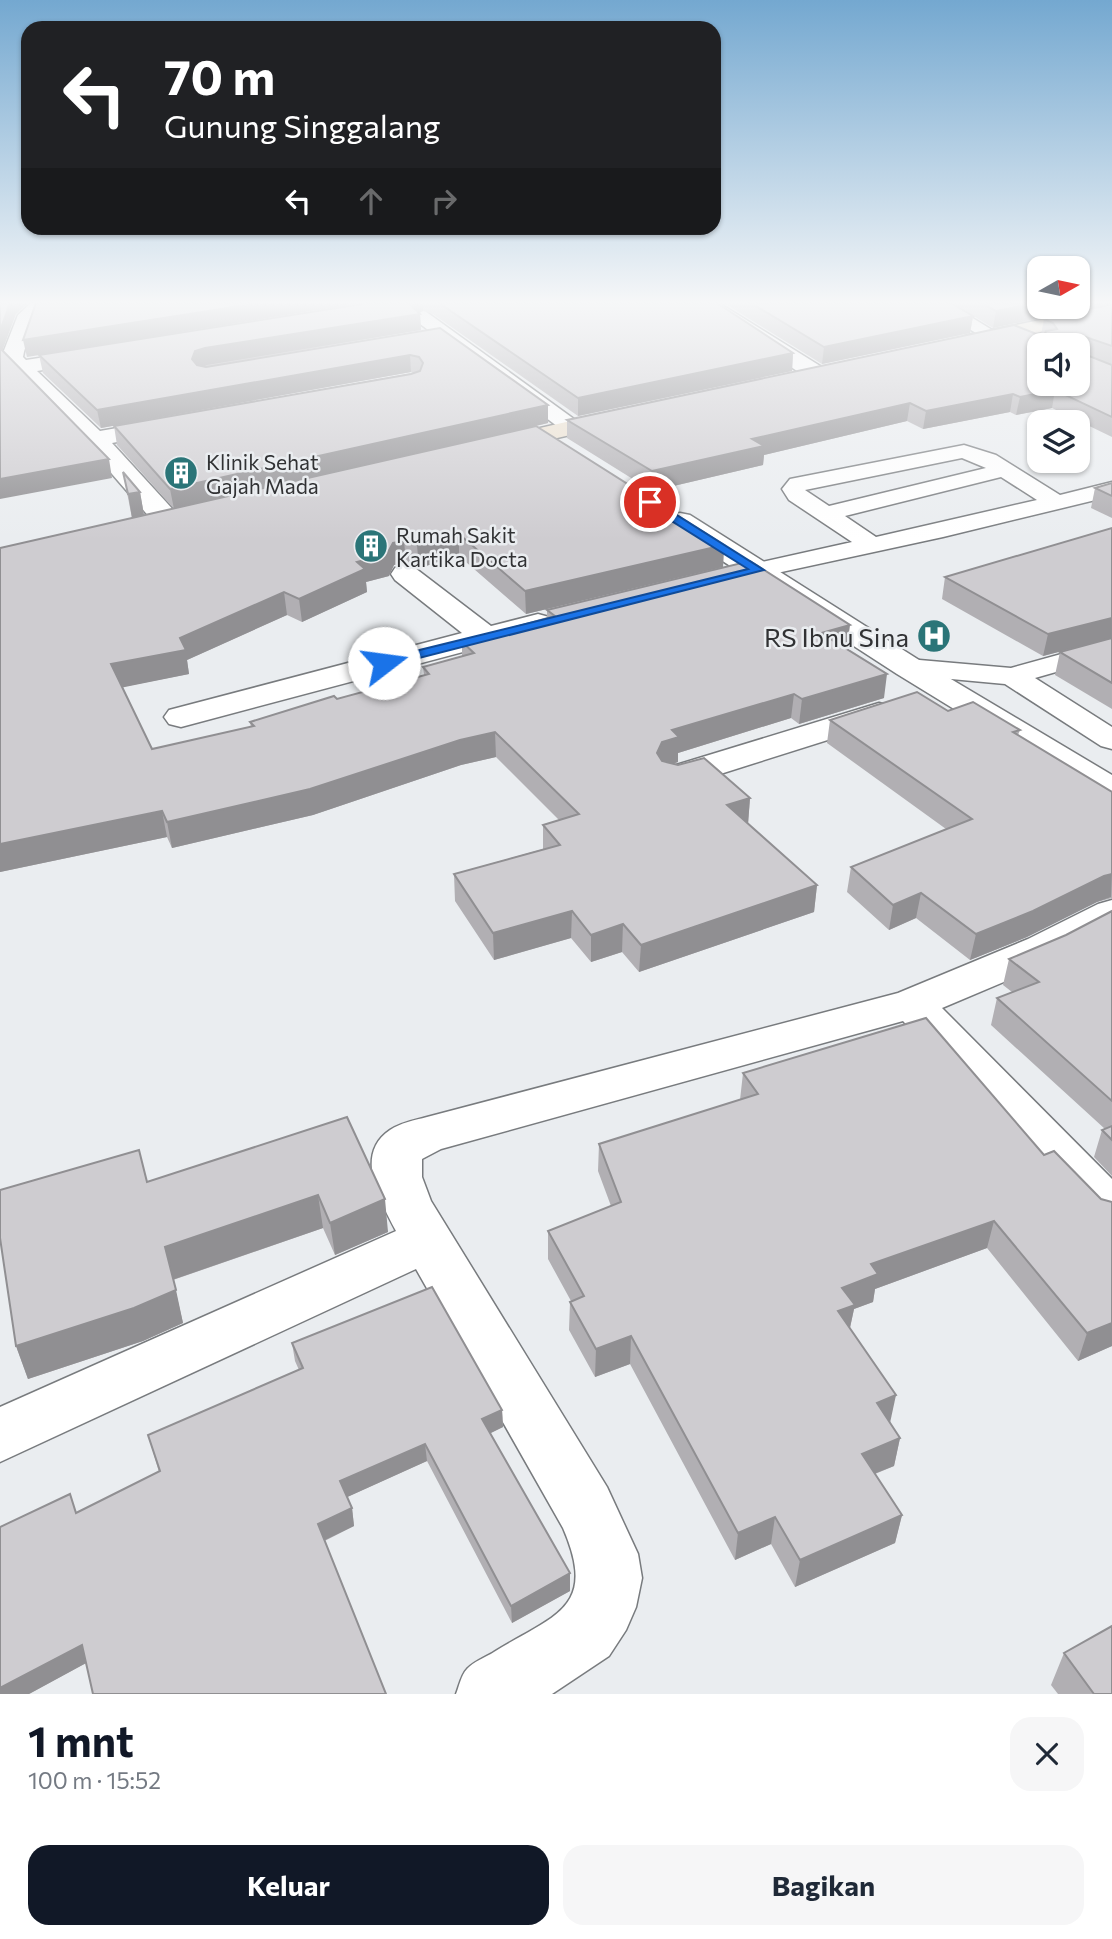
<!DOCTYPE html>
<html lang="id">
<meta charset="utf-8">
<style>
body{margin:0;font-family:Commissioner,sans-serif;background:#f6f6f7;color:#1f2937;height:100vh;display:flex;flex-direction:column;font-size:26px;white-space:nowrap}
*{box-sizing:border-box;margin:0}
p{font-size:23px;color:#747a83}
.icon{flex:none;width:38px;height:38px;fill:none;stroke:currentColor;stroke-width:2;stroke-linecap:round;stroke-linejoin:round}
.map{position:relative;height:1694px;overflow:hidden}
.drawer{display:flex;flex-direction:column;background:#fff;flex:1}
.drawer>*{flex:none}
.top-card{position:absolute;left:21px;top:21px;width:700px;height:214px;border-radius:21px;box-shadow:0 2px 5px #0004;background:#202124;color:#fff;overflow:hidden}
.needle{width:46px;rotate:81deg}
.tools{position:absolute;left:1027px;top:256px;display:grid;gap:14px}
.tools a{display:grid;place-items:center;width:63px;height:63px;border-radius:14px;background:#fff;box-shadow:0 2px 5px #0004;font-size:35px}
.pin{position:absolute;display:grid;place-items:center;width:60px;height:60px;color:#fff;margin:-30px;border:4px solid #fff;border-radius:50%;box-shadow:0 2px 7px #0007}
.me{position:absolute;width:77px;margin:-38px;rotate:75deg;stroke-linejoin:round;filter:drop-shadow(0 0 5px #0008)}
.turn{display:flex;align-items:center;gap:24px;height:147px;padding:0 28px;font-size:32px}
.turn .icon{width:91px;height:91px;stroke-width:2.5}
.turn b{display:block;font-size:49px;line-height:60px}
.lanes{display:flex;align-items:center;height:66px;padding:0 28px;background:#0003;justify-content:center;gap:35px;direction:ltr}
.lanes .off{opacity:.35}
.round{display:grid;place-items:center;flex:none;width:74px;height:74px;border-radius:21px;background:#f6f6f7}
.headline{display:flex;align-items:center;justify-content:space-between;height:119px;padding:0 28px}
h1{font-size:42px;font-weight:700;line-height:52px;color:#111827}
.primary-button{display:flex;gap:14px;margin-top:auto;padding:14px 28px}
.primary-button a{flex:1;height:80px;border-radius:21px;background:#111827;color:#fff;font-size:28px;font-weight:700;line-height:80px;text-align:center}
.primary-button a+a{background:#f6f6f7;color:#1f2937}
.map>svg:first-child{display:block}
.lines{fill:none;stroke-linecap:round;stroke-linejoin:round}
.service-casing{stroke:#787b7e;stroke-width:3}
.minor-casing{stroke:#787b7e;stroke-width:3}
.secondary-casing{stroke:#787b7e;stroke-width:3}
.service{fill:#fff;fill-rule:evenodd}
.minor{fill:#fff;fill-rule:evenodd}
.secondary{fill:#ece0ce;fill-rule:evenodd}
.wall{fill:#b1afb3}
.shaded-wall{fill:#908f92}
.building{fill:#ceccd0;stroke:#908f92;stroke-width:2;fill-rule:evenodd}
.route{fill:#1a73e8;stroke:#114b97;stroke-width:2}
.labels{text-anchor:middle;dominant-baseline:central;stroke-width:5;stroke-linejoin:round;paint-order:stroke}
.far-poi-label{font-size:21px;fill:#313234;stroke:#eaedf0;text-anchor:start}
.poi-label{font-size:26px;fill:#313234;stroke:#eaedf0;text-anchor:end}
</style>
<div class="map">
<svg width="1112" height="1694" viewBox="0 0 1112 1694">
<rect width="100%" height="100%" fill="#eaedf0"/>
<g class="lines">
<!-- service casing -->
<g class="service-casing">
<g id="service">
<polygon points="928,303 948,303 1002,336 999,340 987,340"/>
<path d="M964,445L996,455L1060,495L1112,482V496L943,537L758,577L749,575L746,570L749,565L852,542L789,500L782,489L790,479ZM962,458L986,468L829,506L805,490ZM1001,477L1037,500L876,537L845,516Z"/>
<polygon points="1112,640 1112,656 1035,678 1112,727 1112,749 1101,746 1005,684 908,675 898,673 894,667 898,661 908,659 1011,668"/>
</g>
</g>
<!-- minor casing -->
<g class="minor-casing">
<g id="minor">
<path d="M31,303H61L59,307L38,315C35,330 25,342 23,357L26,360L91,350L98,352L102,356L98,360L91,362L37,371L100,431L168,419L176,421L180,426L176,431L112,443L178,515L181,521L178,527L168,529L158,527L86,444L1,358L18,315Z"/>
<polygon points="392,303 414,303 585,427 581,432 565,432"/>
<polygon points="696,303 719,303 825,369 828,374 825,379 809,379"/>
<polygon points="680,513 690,515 919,660 1112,775 1112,801 1099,798 897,674 670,527 667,521 670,515"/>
<polygon points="405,565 415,568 491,626 538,614 549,617 553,623 549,629 181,727 169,724 164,717 169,710 462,633 395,580 391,574 395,568"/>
<polygon points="879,703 891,706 896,713 891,720 676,788 663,785 658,777 663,769"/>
<path d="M1112,900V930L1058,959L942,1008L1112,1179V1231L1094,1225L903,1021L441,1149L422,1159V1177L431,1201L607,1487L638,1554L642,1578L636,1607L626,1630L609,1656L552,1694H456C459,1687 461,1675 467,1669C473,1662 486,1657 494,1652C555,1614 598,1609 563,1528L416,1269L0,1462V1407L396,1231C381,1202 353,1155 390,1130C400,1123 415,1120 427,1117L898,993L1028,939L1098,904Z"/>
</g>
</g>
<!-- secondary casing -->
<g class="secondary-casing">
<g id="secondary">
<polygon points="1112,305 1112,317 972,346 965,344 962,340 965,336 972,334"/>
<polygon points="619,410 627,412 631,417 627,422 496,452 487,450 484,445 487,440"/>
</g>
</g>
<!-- service -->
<use href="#service" class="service"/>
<!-- minor -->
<use href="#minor" class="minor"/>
<!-- secondary -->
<use href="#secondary" class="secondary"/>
</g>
<!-- wall -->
<g class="wall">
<polygon points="368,303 717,303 793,353 792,371 578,416 433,314 423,311 419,313 420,314 421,330 204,367 440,328 548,423 536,426 724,545 723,567 526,614 459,556 419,568 406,562 394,565 389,576 366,582 367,592 302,622 287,615 187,660 189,674 122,687 152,749 251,727 250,722 337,699 424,675 423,667 462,657 462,642 547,618 547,610 847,648 846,649 884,698 799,724 791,718 678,753 678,762 672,764 750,798 748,824 817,885 814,912 639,972 622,952 591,962 571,938 494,960 455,901 454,874 543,849 543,825 559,820 496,757 461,765 313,815 172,848 167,837 0,872 0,548 174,509 117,445 114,426 413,373 411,372 101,428 43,373 39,355"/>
<polygon points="724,303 951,303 973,316 970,333 822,364"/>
<polygon points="953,303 1040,303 993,328"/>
<polygon points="1112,304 1112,437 1052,408 1016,415 1010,412 923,429 907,421 764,455 763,465 652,491 567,438 567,420 1041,335 1044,319"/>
<polygon points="123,472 140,492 144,515 132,518"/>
<polygon points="1112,483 1112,518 1091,508 1095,488"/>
<polygon points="1112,528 1112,709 1055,675 1060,652 1081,646 1043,656 942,599 945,577"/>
<polygon points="948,711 1020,730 1018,735 1112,792 1112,898 1097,902 1027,937 970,960 916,918 889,930 847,892 851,867 946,829 827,743 830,720"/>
<polygon points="1112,911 1112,1176 1094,1157 1102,1130 1105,1129 991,1025 997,998 1012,992 1003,985 1009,959 1066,935"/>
<polygon points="743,1073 1044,1155 1101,1199 1112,1346 1078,1361 987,1248 875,1289 873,1302 854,1309 850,1328 890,1423 900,1438 894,1466 875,1474 902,1515 895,1543 795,1587 771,1544 735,1560 630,1364 595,1377 569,1330 570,1302 571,1301 548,1259 548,1231 611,1206 598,1171 599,1144 740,1100"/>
<polygon points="347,1117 388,1232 335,1255 323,1228 173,1280 183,1323 143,1341 28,1379 16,1346"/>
<polygon points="292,1343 502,1410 503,1427 490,1433 570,1591 512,1623 427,1461 347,1497 352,1508 354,1526 86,1663 29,1694 76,1513 159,1472 148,1435 299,1370 295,1361"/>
<polygon points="1064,1653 1112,1694 1058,1694 1051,1685"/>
</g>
<!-- shaded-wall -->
<g class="shaded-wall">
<polygon points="10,303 28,303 16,314 0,357 0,331"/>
<polygon points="260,303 361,303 27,357 23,340"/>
<polygon points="411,303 423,303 423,311 415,315 420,314 421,330 207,365 198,369 192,359 195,351 205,348"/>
<polygon points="1040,303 1040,306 1078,306 1078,303 1112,303 993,328 996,311"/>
<polygon points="973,316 970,333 822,364 824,347"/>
<polygon points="793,353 792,371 578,416 578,398"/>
<polygon points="410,355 411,372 101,428 97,410"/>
<polygon points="1055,390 1052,408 1016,415 1020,397"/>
<polygon points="1013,394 1010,412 923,429 926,411"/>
<polygon points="910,403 907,421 764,455 763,465 652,491 652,471 752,439"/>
<polygon points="548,405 548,423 174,509 170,489"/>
<polygon points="109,459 112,478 0,499 0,479"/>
<polygon points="140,492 144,515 132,518 128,494"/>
<polygon points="459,534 459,556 419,568 417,545"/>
<polygon points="404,541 406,562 394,565 389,576 366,582 367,592 302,622 299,599 357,562 393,543"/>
<polygon points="724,545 723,567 526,614 525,591"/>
<polygon points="284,592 287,615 187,660 189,674 115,689 111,664 180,638"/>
<polygon points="1112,618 1112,638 1043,656 1048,634"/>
<polygon points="850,625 847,648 818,657 821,633"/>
<polygon points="887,674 884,698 799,724 802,699"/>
<polygon points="794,694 791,718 678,753 678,762 661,768 657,753 662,742 672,730"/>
<polygon points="495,732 496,757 461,765 313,815 172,848 167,822 460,740"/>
<polygon points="750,798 748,824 727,805"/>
<polygon points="162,811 167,837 0,872 0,844"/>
<polygon points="1112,874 1111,897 1097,902 1027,937 970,960 976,934 1104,876"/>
<polygon points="817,885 814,912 639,972 641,945"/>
<polygon points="921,893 916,918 889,930 893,905"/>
<polygon points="572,911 571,938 494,960 493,933"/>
<polygon points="623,924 622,952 591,962 591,935"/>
<polygon points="318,1195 323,1228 172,1280 165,1247"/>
<polygon points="385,1199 388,1232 335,1255 330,1223"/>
<polygon points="994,1221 987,1248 875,1289 873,1302 854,1309 849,1332 833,1339 842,1288 871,1264"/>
<polygon points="176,1290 183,1323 143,1341 28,1379 16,1346"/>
<polygon points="1112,1323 1112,1346 1078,1361 1087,1333"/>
<polygon points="631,1336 630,1364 595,1377 596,1349"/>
<polygon points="896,1395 890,1423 877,1403"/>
<polygon points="502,1410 503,1427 483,1437 482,1419"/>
<polygon points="900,1438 894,1466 856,1481 862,1454"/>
<polygon points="425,1444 427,1461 343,1499 340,1481"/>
<polygon points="352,1508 354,1526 321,1542 318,1524"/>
<polygon points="902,1515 895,1543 795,1587 800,1560"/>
<polygon points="775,1517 771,1544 735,1560 738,1533"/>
<polygon points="570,1573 570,1591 512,1623 511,1606"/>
<polygon points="82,1645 88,1662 29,1694 0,1694 0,1688"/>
</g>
<!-- building -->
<g class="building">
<polygon points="0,303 10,303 0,331"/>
<polygon points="36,303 260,303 23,340"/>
<polygon points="368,303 411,303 410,304 420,314 205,348 195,351 192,359 197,365 206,367 440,328 548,405 170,489 114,426 411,374 420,371 423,363 419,357 410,355 97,410 39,355"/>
<polygon points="439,303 717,303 793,353 578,398"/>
<polygon points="751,303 951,303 973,316 824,347"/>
<polygon points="982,303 1037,303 996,311"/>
<path d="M1112,304V346L1080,335L1079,352L1112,365V417L1055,390L1020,397L1013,394L926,411L910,403L752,439L764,446L652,471L567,420L1014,325L1044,337L1046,331L1057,329L1053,323L1044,319ZM1040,345H1078V383H1040Z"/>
<polygon points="0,348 109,459 0,479"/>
<polygon points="536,426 724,545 525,591 459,534 417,545 404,541 393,543 387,554 357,562 365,569 299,599 284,592 180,638 186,650 111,664 152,749 254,726 250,722 334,696 337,699 429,674 423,667 474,653 462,642 555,616 547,610 750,561 850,625 821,633 887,674 802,699 794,694 672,730 679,737 662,742 657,753 662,761 678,765 704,758 750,798 727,805 817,885 641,945 623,924 591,935 572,911 493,933 454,874 560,845 543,825 579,814 495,732 460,740 310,789 167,822 162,811 0,844 0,548"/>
<polygon points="123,472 140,492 128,494"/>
<polygon points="1112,483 1112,496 1095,488"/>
<polygon points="1112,528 1112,618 1048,634 945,577"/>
<polygon points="1112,638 1112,683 1060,652"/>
<polygon points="917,692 948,711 973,702 1020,730 1013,732 1112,792 1112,874 1104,876 1033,911 976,934 921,893 893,905 851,867 972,819 830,720"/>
<polygon points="1112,911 1112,1101 997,998 1039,982 1009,959 1066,935"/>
<polygon points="926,1018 1044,1155 1054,1151 1101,1199 1112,1202 1112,1323 1087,1333 994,1221 871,1264 878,1274 842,1288 855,1305 838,1311 896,1395 877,1403 900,1438 862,1454 902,1515 800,1560 775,1517 738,1533 631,1336 596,1349 570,1302 584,1296 548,1231 621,1202 599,1144 758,1094 743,1073"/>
<polygon points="347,1117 385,1199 330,1223 318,1195 165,1247 176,1290 134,1308 16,1346 0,1238 0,1190 139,1150 147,1182"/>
<polygon points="1112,1126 1112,1140 1102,1130"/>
<polygon points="432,1287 502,1410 482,1419 570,1573 511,1606 425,1444 340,1481 352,1508 318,1524 386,1694 93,1694 82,1645 0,1688 0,1527 70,1494 76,1513 160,1471 148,1435 303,1368 292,1343"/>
<polygon points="1112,1626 1112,1694 1094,1694 1064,1653"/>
</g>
<!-- sky -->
<linearGradient id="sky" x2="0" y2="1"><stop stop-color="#74a8d0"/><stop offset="0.56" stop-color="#f6f7f8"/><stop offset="1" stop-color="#f6f7f8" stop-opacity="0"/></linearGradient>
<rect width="1112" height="540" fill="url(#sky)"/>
<!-- route -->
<polygon class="route" points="646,500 653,500 764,570 384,667 377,663 379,660 748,569 646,505"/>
<!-- icons -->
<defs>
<g id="building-disc" transform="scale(1.75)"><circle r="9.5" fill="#2b7578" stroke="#eaedf0"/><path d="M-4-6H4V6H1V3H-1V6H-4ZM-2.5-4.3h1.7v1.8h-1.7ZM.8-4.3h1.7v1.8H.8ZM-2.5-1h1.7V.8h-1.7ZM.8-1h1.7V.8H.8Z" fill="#fff"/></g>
<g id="hospital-disc" transform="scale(1.75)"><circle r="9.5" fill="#2b7578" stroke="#eaedf0"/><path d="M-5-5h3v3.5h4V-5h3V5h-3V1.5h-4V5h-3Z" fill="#fff"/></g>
</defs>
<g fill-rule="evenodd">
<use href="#building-disc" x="181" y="473"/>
<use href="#building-disc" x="371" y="546"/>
<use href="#hospital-disc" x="934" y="636"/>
</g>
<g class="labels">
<!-- far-poi labels -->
<g class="far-poi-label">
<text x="206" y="461">Klinik Sehat<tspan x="206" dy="24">Gajah Mada</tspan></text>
<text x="396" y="534">Rumah Sakit<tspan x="396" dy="24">Kartika Docta</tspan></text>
</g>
<!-- poi labels -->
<g class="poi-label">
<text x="909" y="636">RS Ibnu Sina</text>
</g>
</g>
</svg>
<div class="tools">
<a><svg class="needle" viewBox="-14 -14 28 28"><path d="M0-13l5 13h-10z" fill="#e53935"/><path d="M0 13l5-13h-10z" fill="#747a83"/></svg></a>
<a><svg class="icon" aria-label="sound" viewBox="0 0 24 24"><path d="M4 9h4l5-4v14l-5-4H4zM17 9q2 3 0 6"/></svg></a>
<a><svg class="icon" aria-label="layers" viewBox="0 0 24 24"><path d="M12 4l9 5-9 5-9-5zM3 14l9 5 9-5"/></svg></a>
</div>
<div class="pin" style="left:650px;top:502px;background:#d93025"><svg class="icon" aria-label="arrive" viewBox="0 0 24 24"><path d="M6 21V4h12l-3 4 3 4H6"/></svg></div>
<svg class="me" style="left:384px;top:663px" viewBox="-20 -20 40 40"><circle r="19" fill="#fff"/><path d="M0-13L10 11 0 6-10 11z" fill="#1a73e8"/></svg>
<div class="top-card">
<div class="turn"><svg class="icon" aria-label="left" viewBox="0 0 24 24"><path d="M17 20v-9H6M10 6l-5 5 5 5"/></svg><div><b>70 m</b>Gunung Singgalang</div></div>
<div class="lanes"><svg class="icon" aria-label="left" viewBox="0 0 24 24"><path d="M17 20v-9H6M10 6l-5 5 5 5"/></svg><svg class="icon off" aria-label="ahead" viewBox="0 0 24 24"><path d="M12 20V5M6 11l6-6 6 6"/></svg><svg class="icon off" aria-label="right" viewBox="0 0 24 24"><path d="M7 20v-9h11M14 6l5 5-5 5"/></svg></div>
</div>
</div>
<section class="drawer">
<div class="headline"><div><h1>1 mnt</h1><p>100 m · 15:52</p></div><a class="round"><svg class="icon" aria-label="close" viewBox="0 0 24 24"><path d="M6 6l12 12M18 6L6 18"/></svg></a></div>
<div class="primary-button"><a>Keluar</a><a>Bagikan</a></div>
</section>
